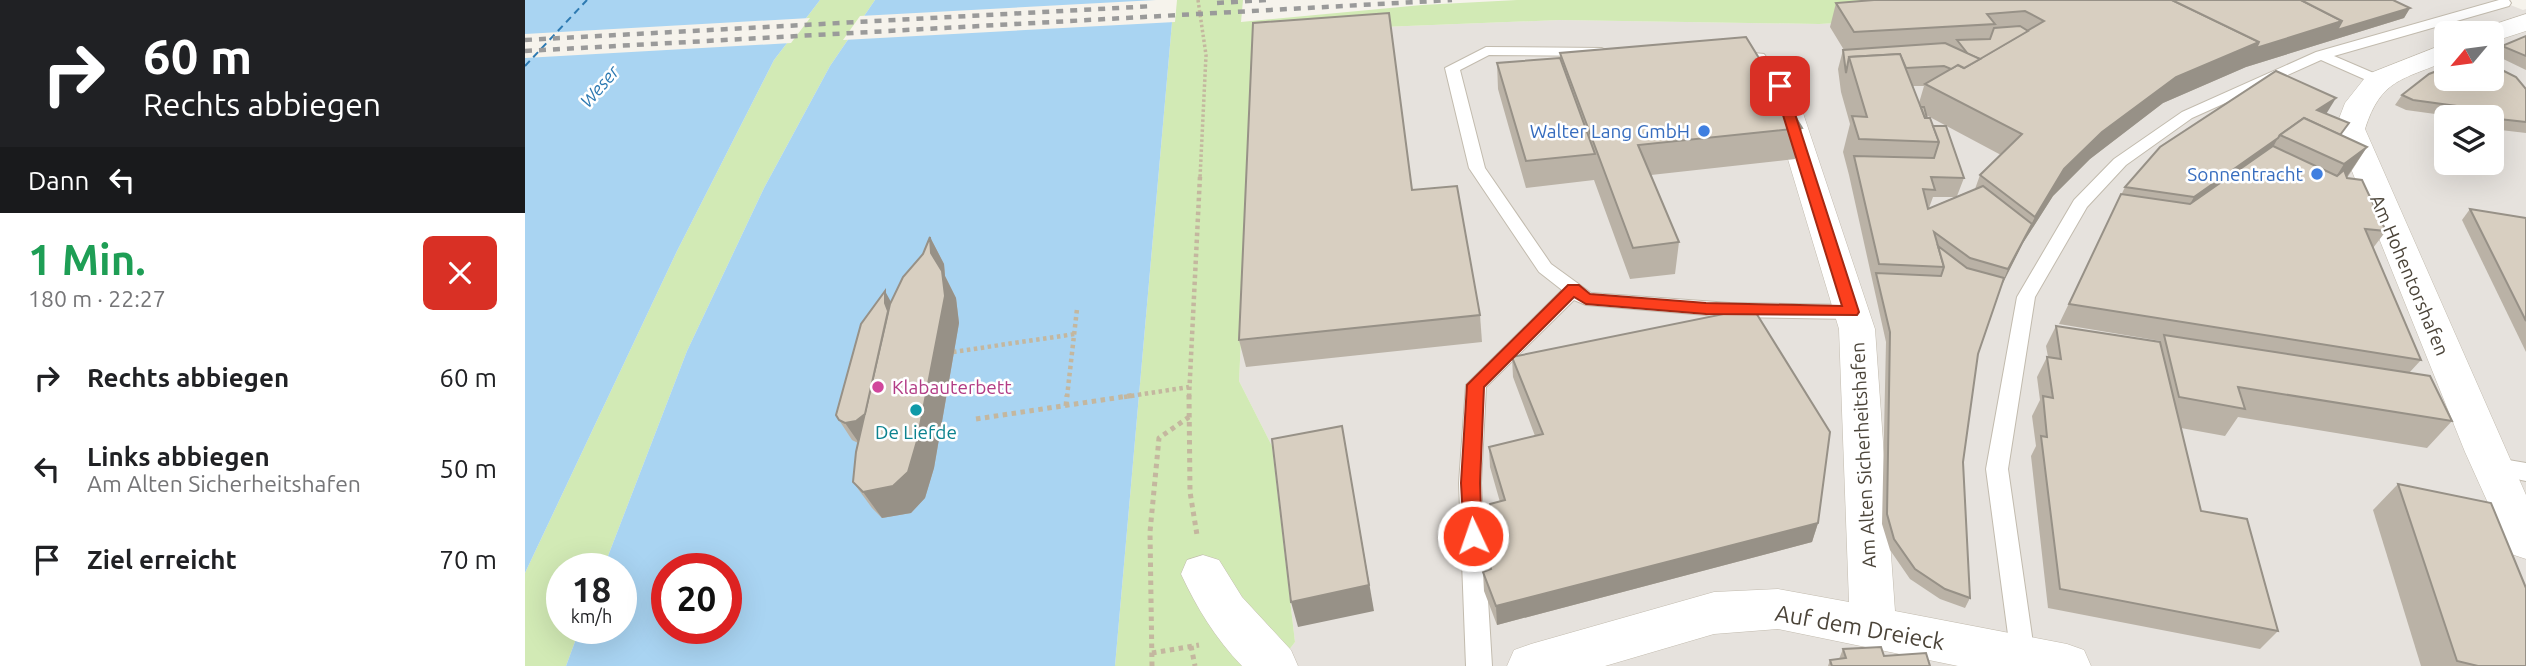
<!DOCTYPE html>
<html lang="de">
<meta charset="utf-8">
<style>
body{margin:0;font-family:Ubuntu,sans-serif;background:#f6f6f6;color:#202124;height:100vh;display:flex;flex-direction:column;font-size:26px;white-space:nowrap}
*{box-sizing:border-box;margin:0}
p{font-size:23px;color:#757577}
.icon{flex:none;width:38px;height:38px;fill:none;stroke:currentColor;stroke-width:2;stroke-linecap:round;stroke-linejoin:round}
.map{position:relative;flex:1;overflow:hidden}
.side{display:flex;flex-direction:column;background:#fff;width:525px}
.side>*{flex:none}
.guide{background:#202124;color:#fff;overflow:hidden}
.needle{width:46px;rotate:241deg}
.tools{position:absolute;left:1909px;top:21px;display:grid;gap:14px}
.tools a{display:grid;place-items:center;width:70px;height:70px;border-radius:10px;background:#fff;box-shadow:0 7px 28px #0002;font-size:35px}
.speed{position:absolute;left:21px;top:553px;display:flex;gap:14px;font-size:35px;font-weight:700;text-align:center}
.speed>*{display:grid;place-content:center;width:91px;height:91px;border-radius:50%;background:#fff;box-shadow:0 7px 28px #0002;line-height:1}
.speed small{font-size:18px;font-weight:400}
.speed .limit{border:10px solid #d22;background:#fff;color:#111}
.pin{position:absolute;display:grid;place-items:center;width:60px;height:60px;color:#fff;margin:-30px;border-radius:14px;box-shadow:0 4px 10px #0006}
.me{position:absolute;width:77px;margin:-38px;rotate:357deg;stroke-linejoin:round;filter:drop-shadow(0 0 5px #0008)}
.turn{display:flex;align-items:center;gap:24px;height:147px;padding:0 28px;font-size:32px}
.turn .icon{width:91px;height:91px;stroke-width:2.5}
.turn b{display:block;font-size:49px;line-height:60px}
.then{display:flex;align-items:center;height:66px;padding:0 28px;background:#0003;gap:14px;font-size:26px}
.round{display:grid;place-items:center;flex:none;width:74px;height:74px;border-radius:10px;background:#f6f6f6}
.head{display:flex;align-items:center;justify-content:space-between;height:119px;padding:0 28px}
h1{font-size:42px;font-weight:700;line-height:52px;color:#1e9e55}
ul{padding:0;list-style:none}
li{display:flex;align-items:center;gap:21px;height:91px;padding:0 28px}
li div{flex:1}
li b{display:block;font-size:26px}
li em{font-style:normal}
main{display:flex;flex:1;min-height:0}
.map>svg:first-child{display:block}
.industrial{fill:#e6e2dd;fill-rule:evenodd}
.green{fill:#d2eab5}
.water{fill:#a9d4f2;fill-rule:evenodd}
.pier{fill:#f6f3ec}
.lines{fill:none;stroke-linecap:round;stroke-linejoin:round}
.ferry{stroke:#2e7ab2;stroke-width:2;stroke-dasharray:7 5;stroke-linecap:butt}
.lane-casing{stroke:#c2bbae;stroke-width:2}
.street-casing{stroke:#c2bbae;stroke-width:1}
.path-far2{stroke:#c4b79f;stroke-width:3.5;stroke-dasharray:2.5 2.5;stroke-linecap:butt}
.path-far1{stroke:#c4b79f;stroke-width:4.5;stroke-dasharray:3.5 3.5;stroke-linecap:butt}
.path{stroke:#c4b79f;stroke-width:5;stroke-dasharray:4.5 4.5;stroke-linecap:butt}
.lane{fill:#fff;fill-rule:evenodd}
.street{fill:#fff;fill-rule:evenodd}
.rail{stroke:#9a9a9a;stroke-width:4.5;stroke-dasharray:7 7;stroke-linecap:butt}
.wall{fill:#bab2a6;fill-rule:evenodd}
.shaded-wall{fill:#979187}
.building{fill:#d8cfc1;stroke:#979187;stroke-width:2}
.route{fill:#fc3f1d;stroke:#a42913;stroke-width:2}
.shop-dot{fill:#3f7fe0;stroke:#fff;stroke-width:2.5}
.hotel-dot{fill:#d1479c;stroke:#fff;stroke-width:2.5}
.culture-dot{fill:#0f9aa8;stroke:#fff;stroke-width:2.5}
.labels{text-anchor:middle;dominant-baseline:central;stroke-width:5;stroke-linejoin:round;paint-order:stroke}
.far-water-label{font-size:18px;font-style:italic;fill:#2e7ab2;stroke:#fff}
.shop-label{font-size:19px;fill:#366cbe;stroke:#fff;text-anchor:end}
.street-label{font-size:19px;fill:#4b4439;stroke:#fff}
.hotel-label{font-size:19px;fill:#b23c85;stroke:#fff;text-anchor:start}
.culture-label{font-size:19px;fill:#0d838f;stroke:#fff}
.near-street-label{font-size:23px;fill:#4b4439;stroke:#fff}
</style>
<main>
<section class="side">
<div class="guide">
<div class="turn"><svg class="icon" aria-label="right" viewBox="0 0 24 24"><path d="M7 20v-9h11M14 6l5 5-5 5"/></svg><div><b>60 m</b>Rechts abbiegen</div></div>
<div class="then">Dann<svg class="icon" aria-label="left" viewBox="0 0 24 24"><path d="M17 20v-9H6M10 6l-5 5 5 5"/></svg></div>
</div>
<div class="head"><div><h1>1 Min.</h1><p>180 m · 22:27</p></div><a class="round" style="background:#d93025;color:#fff"><svg class="icon" aria-label="close" viewBox="0 0 24 24"><path d="M6 6l12 12M18 6L6 18"/></svg></a></div>
<ul>
<li><svg class="icon" aria-label="right" viewBox="0 0 24 24"><path d="M7 20v-9h11M14 6l5 5-5 5"/></svg><div><b>Rechts abbiegen</b></div><em>60 m</em></li>
<li><svg class="icon" aria-label="left" viewBox="0 0 24 24"><path d="M17 20v-9H6M10 6l-5 5 5 5"/></svg><div><b>Links abbiegen</b><p>Am Alten Sicherheitshafen</p></div><em>50 m</em></li>
<li><svg class="icon" aria-label="arrive" viewBox="0 0 24 24"><path d="M6 21V4h12l-3 4 3 4H6"/></svg><div><b>Ziel erreicht</b></div><em>70 m</em></li>
</ul>
</section>
<div class="map">
<svg width="2001" height="666" viewBox="0 0 2001 666">
<rect width="100%" height="100%" fill="#f6f3ec"/>
<!-- industrial -->
<path class="industrial" d="M1726,0H1973L1998,10L2001,9V666H752L770,642L747,446L714,381L731,32L1035,20L1294,24ZM1922,33H1967V79H1922ZM1922,117H1967V163H1922Z"/>
<!-- green -->
<g class="green">
<polygon points="295,0 350,0 305,66 239,188 162,351 78,569 37,569 37,628 55,628 41,666 0,666 0,573 152,251 249,60"/>
<polygon points="649,0 718,0 716,22 897,5 992,0 1726,0 1294,24 1035,20 731,32 714,381 747,446 770,642 752,666 590,666"/>
</g>
<!-- water -->
<g class="water">
<polygon points="0,0 295,0 249,60 152,251 0,573"/>
<path d="M350,0H649L590,666H41L55,628H96V569H78L162,351L239,188L305,66ZM142,569H201V628H142Z"/>
</g>
<!-- pier -->
<g class="pier">
<polygon points="631,0 652,0 650,22 318,40 335,16"/>
<polygon points="285,18 266,43 0,58 0,34"/>
</g>
<g class="lines">
<!-- ferry -->
<polyline class="ferry" points="0,66 62,0"/>
<!-- lane casing -->
<g class="lane-casing">
<g id="lane">
<polygon points="1974,0 1984,0 1986,3 1984,6 1809,56 1858,77 1860,80 1858,83 1848,83 1796,60 1667,118 1601,165 1562,207 1510,297 1483,469 1510,657 1504,666 1489,665 1486,657 1461,469 1492,297 1549,200 1589,159 1657,112 1791,52"/>
<polygon points="961,47 1077,48 1084,52 1077,56 964,55 935,70 960,168 1026,264 1066,293 1205,303 1327,305 1334,307 1336,312 1334,317 1327,319 1205,317 1061,305 1049,300 961,387 956,483 967,666 941,666 934,483 941,385 1037,290 1014,272 944,168 920,68"/>
<polygon points="1208,51 1239,54 1262,86 1260,89 1250,89 1230,61 1203,58 1203,52"/>
<polygon points="1966,457 2001,463 2001,481 1958,472 1955,466 1958,460"/>
</g>
</g>
<!-- street casing -->
<g class="street-casing">
<g id="street">
<polygon points="2001,14 2001,31 1967,42 1967,33 1954,33 1958,28"/>
<path d="M1922,43V61C1877,80 1856,79 1840,129L2001,495V559L1986,554L1940,452L1810,129L1820,103L1843,74Z"/>
<polygon points="1255,77 1265,80 1269,86 1350,329 1370,611 1542,644 1559,650 1566,666 1433,666 1253,629 1189,634 1080,666 982,666 989,650 1006,644 1189,592 1253,589 1324,602 1314,329 1241,86 1245,80"/>
<path d="M678,555L694,560L717,597L766,650L773,666H717C690,638 672,608 656,574L662,560Z"/>
</g>
</g>
<!-- path-far2 -->
<polyline class="path-far2" points="673,0 681,55 675,178"/>
<!-- path-far1 -->
<g class="path-far1">
<polyline points="428,352 550,334"/>
<polyline points="542,397 552,309"/>
<polyline points="599,397 664,387"/>
<polyline points="664,397 675,176"/>
</g>
<!-- path -->
<g class="path">
<polyline points="664,395 665,492 672,535"/>
<polyline points="541,406 542,395"/>
<polyline points="451,419 610,395"/>
<polyline points="666,646 670,666"/>
<polyline points="627,653 674,645"/>
<polyline points="627,666 625,532 634,438 664,417"/>
</g>
<!-- lane -->
<use href="#lane" class="lane"/>
<!-- street -->
<use href="#street" class="street"/>
<!-- rail -->
<g class="rail">
<polyline points="692,3 741,0"/>
<polyline points="0,40 629,6"/>
<polyline points="0,51 927,0"/>
</g>
</g>
<!-- wall -->
<g class="wall">
<path d="M1311,3L1885,8L1879,18L1721,67L1638,103L1565,159L1528,196L1498,243L1477,284L1453,354L1438,462L1445,598L1440,608L1415,599L1385,579L1365,550L1357,524L1361,342L1324,175L1318,152L1325,124L1316,92L1313,69L1318,50H1319L1305,27ZM1388,86H1399L1394,103ZM1401,115L1476,155L1455,175L1450,189L1432,196L1439,178ZM1408,197H1430L1404,208Z"/>
<polygon points="2001,36 2001,70 1970,55 1977,46"/>
<polygon points="1035,53 1277,128 1270,159 1126,175 1154,242 1150,274 1105,279 1069,180 1001,188 973,89 972,63 1035,58"/>
<polygon points="2001,89 2001,133 1967,129 1967,117 1932,117 1881,110 1870,105 1877,95"/>
<polygon points="1801,113 1816,135 1842,147 1822,178 1861,231 1848,248 1896,360 1884,373 1927,421 1902,448 1713,417 1700,436 1656,428 1676,511 1753,631 1735,649 1523,608 1506,456 1511,446 1507,416 1515,400 1512,377 1522,357 1523,357 1521,346 1531,326 1635,342 1636,341 1534,324 1600,187"/>
<polygon points="1945,209 2001,218 2001,352 1937,220"/>
<polygon points="405,237 419,264 420,276 431,298 434,323 409,468 400,498 386,513 357,518 347,508 328,482 333,443 327,440 314,420 366,302 398,254"/>
<polygon points="955,315 957,342 721,367 714,340"/>
<polygon points="987,357 1293,523 1287,542 972,625 959,591 958,572 961,571 959,566 958,547 966,544 975,502 965,467 964,447 1010,436 988,377"/>
<polygon points="1873,484 2001,666 1896,666 1848,510"/>
<polygon points="1318,649 1359,656 1405,666 1303,666 1305,660 1314,659"/>
</g>
<!-- shaded-wall -->
<g class="shaded-wall">
<polygon points="1885,8 1879,18 1721,67 1638,103 1565,159 1528,196 1498,243 1475,289 1483,269 1510,217 1539,169 1577,132 1651,77 1734,42 1817,21"/>
<polygon points="1811,98 1795,124 1792,110"/>
<polygon points="1753,138 1738,165 1654,224 1669,197"/>
<polygon points="1842,147 1821,178 1799,196 1819,164"/>
<polygon points="405,237 419,264 420,276 431,298 434,323 409,468 400,498 386,513 357,518 338,492 406,253"/>
<polygon points="360,291 371,311 334,443 320,423 360,303"/>
<polygon points="817,426 849,611 773,627 766,602"/>
<polygon points="1293,523 1287,542 972,625 971,606"/>
</g>
<!-- building -->
<g class="building">
<polygon points="1349,0 1647,0 1734,42 1651,77 1577,132 1539,169 1510,217 1455,175 1497,134 1400,84 1433,65 1439,68 1519,21 1500,11 1462,14 1470,24 1329,32 1311,3"/>
<polygon points="1647,0 1776,0 1817,21 1731,48 1734,42"/>
<polygon points="1776,0 1868,0 1885,8 1812,30 1817,21"/>
<polygon points="864,13 887,190 932,186 955,315 714,340 728,23"/>
<polygon points="1495,26 1503,31 1455,59 1443,54 1432,40 1465,39 1469,28"/>
<polygon points="2001,36 2001,56 1977,46"/>
<polygon points="1221,37 1277,128 1113,145 1154,242 1108,248 1035,53"/>
<polygon points="1420,43 1455,59 1439,68 1433,65 1426,69 1419,66 1381,68 1375,54 1324,57 1321,73 1318,50"/>
<polygon points="1375,54 1400,118 1405,118 1414,142 1334,139 1327,116 1342,117 1324,57"/>
<polygon points="1035,58 1070,154 1001,161 972,63"/>
<polygon points="1967,65 1991,77 2001,89 2001,122 1974,119 1968,111 1888,100 1877,95 1904,74 1922,67 1922,79 1967,79"/>
<polygon points="1751,71 1811,98 1792,110 1824,123 1815,135 1779,118 1755,135 1753,138 1669,197 1600,187 1635,147"/>
<polygon points="1396,107 1399,107 1402,118 1400,118"/>
<polygon points="1779,118 1842,147 1819,164 1755,135"/>
<polygon points="1408,126 1421,126 1439,178 1406,177 1410,190 1398,189 1403,209 1458,186 1507,224 1483,269 1445,258 1409,232 1419,267 1354,264 1329,156 1409,158 1414,142"/>
<polygon points="1748,146 1812,176 1819,170 1822,178 1837,180 1861,231 1840,229 1896,360 1544,304 1596,194 1665,204"/>
<polygon points="1945,209 2001,218 2001,321"/>
<polygon points="405,237 406,253 417,271 420,296 392,441 383,472 368,486 338,492 328,482 331,452 365,304 378,277 398,254"/>
<polygon points="1413,246 1442,268 1479,278 1453,354 1438,462 1445,598 1420,589 1390,569 1369,539 1362,514 1365,332 1351,273 1416,276 1419,267"/>
<polygon points="360,291 360,303 363,311 340,414 331,421 320,423 314,420 311,415 336,324"/>
<polygon points="1228,308 1305,432 1293,523 971,606 958,572 966,569 958,547 966,544 965,504 980,500 964,447 1018,434 987,357"/>
<polygon points="1531,326 1635,342 1676,511 1722,519 1753,631 1535,589 1516,436 1522,437 1518,396 1528,398 1522,357 1536,359"/>
<polygon points="1639,335 1905,376 1927,421 1713,387 1720,409 1654,397"/>
<polygon points="817,426 844,585 766,602 747,439"/>
<polygon points="1873,484 1966,503 2001,588 2001,666 1953,666 1932,661"/>
<polygon points="1356,647 1359,656 1401,653 1405,666 1307,666 1305,660 1321,658 1318,649"/>
</g>
<!-- route -->
<polygon class="route" points="1255,82 1261,86 1334,312 1332,315 1181,314 1061,304 1049,297 959,387 955,483 957,536 955,541 948,543 941,541 939,536 936,483 942,385 1043,285 1054,285 1065,294 1181,303 1317,306 1249,86"/>
<!-- markers -->
<g class="shop-dot">
<circle cx="1179" cy="131" r="7"/>
<circle cx="1792" cy="174" r="7"/>
</g>
<circle class="hotel-dot" cx="353" cy="387" r="7"/>
<circle class="culture-dot" cx="391" cy="410" r="7"/>
<g class="labels">
<!-- far-water labels -->
<g class="far-water-label">
<text transform="translate(74 86) rotate(-49)">Weser</text>
</g>
<!-- shop labels -->
<g class="shop-label">
<text x="1165" y="131">Walter Lang GmbH</text>
<text x="1778" y="174">Sonnentracht</text>
</g>
<!-- street labels -->
<g class="street-label">
<text transform="translate(1885 275) rotate(67)">Am Hohentorshafen</text>
<text transform="translate(1338 455) rotate(-93)">Am Alten Sicherheitshafen</text>
</g>
<!-- hotel labels -->
<g class="hotel-label">
<text x="367" y="387">Klabauterbett</text>
</g>
<!-- culture labels -->
<g class="culture-label">
<text x="391" y="432">De Liefde</text>
</g>
<!-- near-street labels -->
<g class="near-street-label">
<text transform="translate(1335 627) rotate(10)">Auf dem Dreieck</text>
</g>
</g>
</svg>
<div class="tools">
<a><svg class="needle" viewBox="-14 -14 28 28"><path d="M0-13l5 13h-10z" fill="#e53935"/><path d="M0 13l5-13h-10z" fill="#757577"/></svg></a>
<a><svg class="icon" aria-label="layers" viewBox="0 0 24 24"><path d="M12 4l9 5-9 5-9-5zM3 14l9 5 9-5"/></svg></a>
</div>
<div class="speed"><div>18<small>km/h</small></div><div class="limit">20</div></div>
<div class="pin" style="left:1255px;top:86px;background:#d93025"><svg class="icon" aria-label="arrive" viewBox="0 0 24 24"><path d="M6 21V4h12l-3 4 3 4H6"/></svg></div>
<svg class="me" style="left:948px;top:536px" viewBox="-20 -20 40 40"><circle r="17" fill="#fc3f1d" stroke="#fff" stroke-width="3"/><path d="M0-11L8 9 0 5-8 9z" fill="#fff"/></svg>
</div>
</main>
